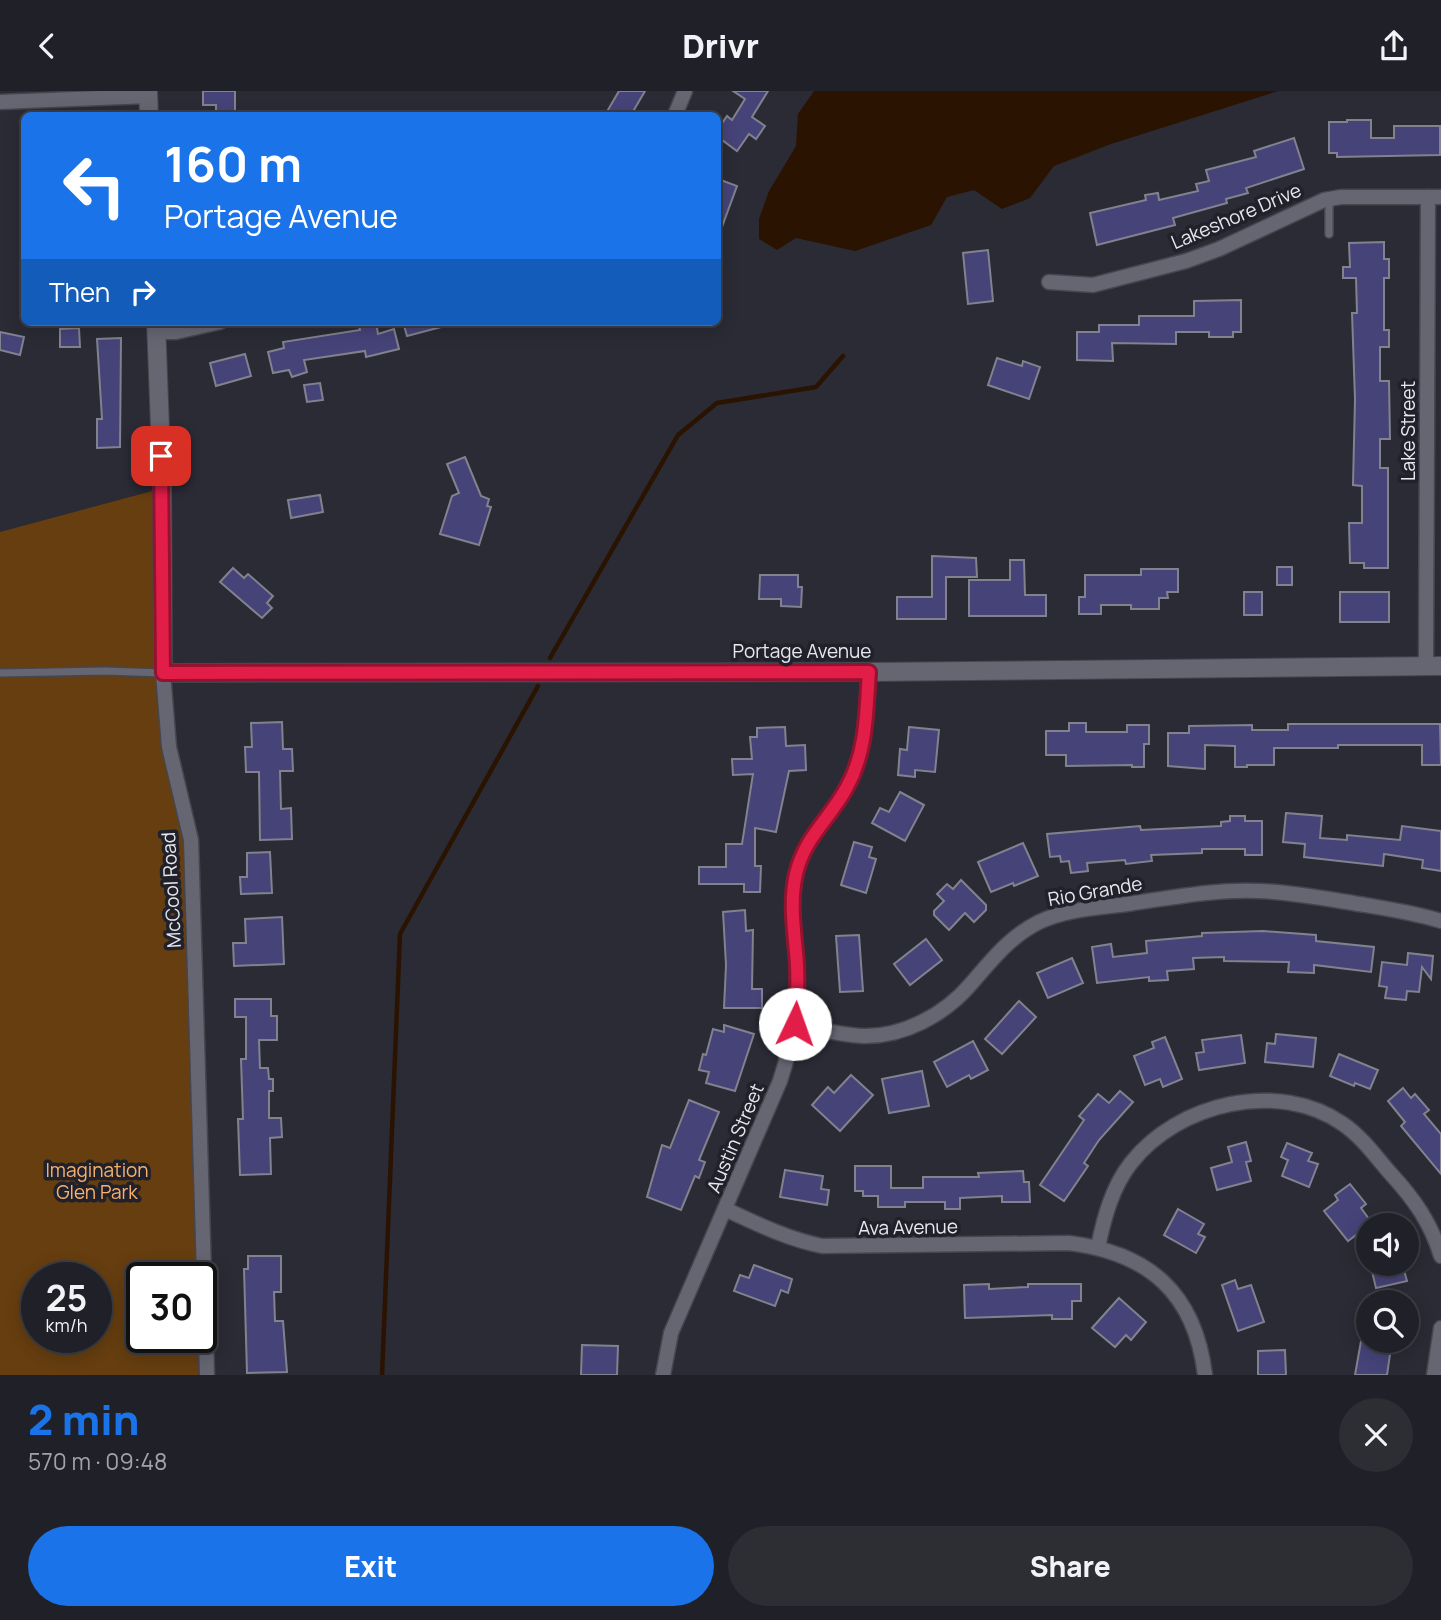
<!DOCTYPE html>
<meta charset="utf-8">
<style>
body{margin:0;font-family:Manrope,sans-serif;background:#2d2d34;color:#f1f3f6;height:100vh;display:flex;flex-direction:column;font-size:26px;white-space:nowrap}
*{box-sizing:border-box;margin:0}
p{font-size:23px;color:#a2a3a8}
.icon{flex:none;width:38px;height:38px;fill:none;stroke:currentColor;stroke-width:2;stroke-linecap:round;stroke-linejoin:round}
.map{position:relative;height:1284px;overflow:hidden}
.details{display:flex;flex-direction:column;background:#202028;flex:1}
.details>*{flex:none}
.guide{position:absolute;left:21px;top:21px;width:700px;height:214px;border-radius:10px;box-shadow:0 4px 18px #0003,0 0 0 2px #3d3e45;background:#1a73e8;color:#fff;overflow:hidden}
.fabs{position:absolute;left:1356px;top:1122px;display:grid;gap:14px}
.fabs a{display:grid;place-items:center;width:63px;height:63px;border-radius:50%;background:#202028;box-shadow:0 4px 18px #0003,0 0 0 2px #3d3e45;font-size:35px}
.speed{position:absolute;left:21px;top:1171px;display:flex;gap:14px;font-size:35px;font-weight:700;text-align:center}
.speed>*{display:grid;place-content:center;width:91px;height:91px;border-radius:50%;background:#202028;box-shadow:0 4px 18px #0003,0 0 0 2px #3d3e45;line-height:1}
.speed small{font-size:18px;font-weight:400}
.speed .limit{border:4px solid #111;border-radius:10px;background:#fff;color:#111}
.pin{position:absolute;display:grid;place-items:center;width:60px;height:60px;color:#fff;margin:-30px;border-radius:14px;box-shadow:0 4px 10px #0006}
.me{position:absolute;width:77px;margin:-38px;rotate:3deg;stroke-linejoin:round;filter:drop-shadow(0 0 5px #0008)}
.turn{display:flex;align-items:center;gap:24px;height:147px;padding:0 28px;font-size:32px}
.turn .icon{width:91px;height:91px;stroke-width:2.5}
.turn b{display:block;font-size:49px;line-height:60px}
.then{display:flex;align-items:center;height:66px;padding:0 28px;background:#0003;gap:14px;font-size:26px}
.round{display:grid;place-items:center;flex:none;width:74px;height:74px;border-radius:37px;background:#2d2d34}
.overview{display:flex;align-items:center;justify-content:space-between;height:119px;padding:0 28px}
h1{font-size:42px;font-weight:800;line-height:52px;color:#1a73e8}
.cta{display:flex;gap:14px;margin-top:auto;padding:14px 28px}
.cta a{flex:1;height:80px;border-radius:42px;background:#1a73e8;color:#fff;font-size:28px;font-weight:800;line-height:80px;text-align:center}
.cta a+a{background:#2d2d34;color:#f1f3f6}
header{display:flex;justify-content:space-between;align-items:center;height:91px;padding:0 28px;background:#202028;font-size:32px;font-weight:800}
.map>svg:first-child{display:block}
.green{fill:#663e10;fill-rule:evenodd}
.water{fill:#2a1300}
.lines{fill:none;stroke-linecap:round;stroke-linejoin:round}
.stream{stroke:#2a1300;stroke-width:4.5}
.building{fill:#464379;stroke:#81828e;stroke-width:2}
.service-casing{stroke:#46464f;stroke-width:10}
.minor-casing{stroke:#46464f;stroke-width:17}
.tertiary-casing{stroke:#46464f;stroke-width:20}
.service{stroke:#656672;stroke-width:7}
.minor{stroke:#656672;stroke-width:14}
.tertiary{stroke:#656672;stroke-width:18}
.route-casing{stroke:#92132f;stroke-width:18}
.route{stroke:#e11d48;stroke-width:12}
.labels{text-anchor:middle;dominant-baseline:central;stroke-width:7;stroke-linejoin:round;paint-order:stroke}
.street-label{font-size:19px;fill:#e7e8ef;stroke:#21212b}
.park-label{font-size:19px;fill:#f7b16c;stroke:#21212b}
</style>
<header><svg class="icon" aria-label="back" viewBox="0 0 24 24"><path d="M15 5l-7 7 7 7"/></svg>Drivr<svg class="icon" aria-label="share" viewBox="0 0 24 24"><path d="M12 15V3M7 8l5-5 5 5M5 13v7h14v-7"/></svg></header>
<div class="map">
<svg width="1441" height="1284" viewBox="0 0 1441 1284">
<rect width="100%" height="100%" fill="#2a2b35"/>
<!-- green -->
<path class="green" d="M156,399L163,663L183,746L196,1186H142V1246H197L199,1284H0V441ZM37,1186H96V1246H37Z"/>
<!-- water -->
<polygon class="water" points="814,0 1278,0 1111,53 1054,75 1030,107 1002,118 974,99 947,106 931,134 855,160 796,147 777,159 759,148 759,128 769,100 796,55 798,23"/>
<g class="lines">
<!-- stream -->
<g class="stream">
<polyline points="550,567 678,344 717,312 816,296 843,265"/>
<polyline points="382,1284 400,843 538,595"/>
</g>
</g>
<!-- building -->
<g class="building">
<polygon points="203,0 235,0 235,24 216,24 216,14 203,14"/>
<polygon points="619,0 645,0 631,24 605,24"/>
<polygon points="733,0 768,0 752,26 765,35 756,48 749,43 737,60 718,46 718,38 727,25 732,29 745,8"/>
<polygon points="1347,29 1371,29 1371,47 1394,47 1394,35 1440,35 1440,64 1337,66 1337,62 1329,62 1329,31 1347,31"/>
<polygon points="1294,47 1304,78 1246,97 1248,102 1226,108 1227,112 1173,127 1175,134 1097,154 1090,122 1146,109 1145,104 1158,102 1159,109 1198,100 1196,93 1209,90 1206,79 1256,66 1254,60"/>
<polygon points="718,88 737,95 719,144 718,144"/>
<polygon points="1384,151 1384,168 1389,168 1389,187 1384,187 1384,239 1389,239 1389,256 1380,256 1380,290 1389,290 1390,348 1380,348 1380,377 1388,377 1388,477 1364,477 1364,472 1350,472 1349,432 1362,432 1362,395 1353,394 1355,308 1352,222 1357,222 1356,187 1343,187 1343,176 1350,176 1349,152"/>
<polygon points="988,159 993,210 968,213 963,162"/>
<polygon points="1241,209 1241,241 1233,241 1233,246 1209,246 1209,241 1176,241 1176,253 1112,252 1113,270 1077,269 1077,241 1099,241 1099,234 1139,234 1139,225 1194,225 1194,210"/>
<polygon points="358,231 376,231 378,243 394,238 399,258 366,266 365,260 304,269 307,281 292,286 289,279 273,282 268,261 284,257 283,251 360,239"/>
<polygon points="403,231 444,231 445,235 407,245"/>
<polygon points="79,237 80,256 60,256 60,238"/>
<polygon points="0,241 24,246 20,264 0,259"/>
<polygon points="121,247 120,356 97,357 97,328 102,328 97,248"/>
<polygon points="245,263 251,285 216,295 210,272"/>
<polygon points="997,267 1022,275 1023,270 1040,276 1029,308 988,294"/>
<polygon points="320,292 323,309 307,311 304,294"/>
<polygon points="465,366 481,405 489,408 487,415 491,416 479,454 440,443 452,405 459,402 447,373"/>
<polygon points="320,404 323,421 291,427 288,409"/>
<polygon points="932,465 976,467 977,486 946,486 946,528 897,528 897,506 932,506"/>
<polygon points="1010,469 1024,469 1025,504 1046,504 1046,525 969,525 969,489 1010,489"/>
<rect x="1277" y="476" width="15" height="18"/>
<polygon points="233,477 244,487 248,483 273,505 267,512 272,517 262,527 220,491"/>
<polygon points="1141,478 1178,478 1178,501 1167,501 1168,507 1159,507 1159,518 1131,518 1131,514 1101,514 1101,523 1079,523 1079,506 1085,506 1085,484 1141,484"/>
<polygon points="760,484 798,484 798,496 802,496 801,516 781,515 781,508 759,508"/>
<rect x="1244" y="501" width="18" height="23"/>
<rect x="1340" y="501" width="49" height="30"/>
<polygon points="282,631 283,658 292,658 293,680 280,680 281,718 291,717 292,748 260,749 259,681 246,681 245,656 252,656 251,632"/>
<polygon points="1069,632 1086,632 1086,641 1127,641 1127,634 1149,634 1149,653 1144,653 1144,676 1132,676 1132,674 1066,675 1066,664 1046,664 1046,640 1069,640"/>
<polygon points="1288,633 1440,633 1441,674 1422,674 1422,654 1338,654 1338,657 1274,657 1274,674 1247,674 1247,676 1235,676 1235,655 1205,654 1205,678 1168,675 1168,642 1189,642 1189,635 1252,634 1252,639 1288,639"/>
<polygon points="785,636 786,655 805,654 806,679 789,680 776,741 755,737 755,775 761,775 760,801 744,801 744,793 699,793 699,776 726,776 726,753 742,753 753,683 733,684 732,668 752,668 750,646 757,646 757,637"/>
<polygon points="909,636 939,639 935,681 915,679 915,686 898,684 900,658 907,659"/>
<polygon points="900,701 924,714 905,750 872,732 880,717 889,721"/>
<polygon points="1286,722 1322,725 1320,747 1347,749 1347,744 1400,749 1402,735 1441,740 1441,780 1422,777 1423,769 1384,763 1383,775 1304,766 1305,753 1283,751"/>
<polygon points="1230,725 1245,725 1245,730 1262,730 1262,764 1245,764 1245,758 1202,758 1202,762 1151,764 1152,770 1126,773 1125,769 1087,772 1088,780 1071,782 1069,770 1061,771 1060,765 1050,766 1047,743 1140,735 1141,739 1221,735 1221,731 1230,730"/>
<polygon points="854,751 872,756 869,766 876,768 866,802 841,794"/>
<polygon points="1023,752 1038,785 1014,795 1013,792 991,801 978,771"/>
<polygon points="270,761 272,802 241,803 240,786 247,786 247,762"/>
<polygon points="961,789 986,814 986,819 974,831 965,822 949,839 934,824 934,820 944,810 937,803 947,793 953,798"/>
<polygon points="745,819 746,840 753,839 752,898 762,898 762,917 724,917 726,874 723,821"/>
<polygon points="282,826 284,873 234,875 233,852 246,852 245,828"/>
<polygon points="1263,840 1316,844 1316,850 1374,856 1371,881 1314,874 1314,882 1288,881 1289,871 1224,870 1224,866 1193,867 1194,878 1167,880 1168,889 1149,890 1149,886 1097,892 1092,856 1111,853 1113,866 1147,862 1146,850 1202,845 1202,842"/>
<polygon points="859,844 863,900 840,901 836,845"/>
<polygon points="926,848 942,869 910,894 894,873"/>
<polygon points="1408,862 1433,865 1431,888 1422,876 1419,901 1407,900 1406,909 1385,907 1387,896 1379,895 1382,871 1407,874"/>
<polygon points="1072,867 1083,892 1048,907 1037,882"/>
<polygon points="235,908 271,908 271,925 277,925 277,949 259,949 260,977 268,977 269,988 273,988 273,1000 269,1000 269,1027 281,1027 282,1046 270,1047 271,1083 240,1084 238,1028 243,1028 241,968 246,968 246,926 235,926"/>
<polygon points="1019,910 1036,926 1002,963 985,948"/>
<polygon points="724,934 754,943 735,1000 706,992 709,981 699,979 703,963 706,964 713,938 724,941"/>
<polygon points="1276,943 1316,947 1313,976 1265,971 1267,952 1275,953"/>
<polygon points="1241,944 1245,972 1199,979 1196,962 1204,961 1202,949"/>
<polygon points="1165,946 1182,988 1163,996 1160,988 1145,994 1134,965 1154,957 1152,951"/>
<polygon points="973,950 988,979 971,988 969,984 947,996 934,971"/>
<polygon points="1339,963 1378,979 1370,998 1355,992 1354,995 1330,985"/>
<polygon points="922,980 929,1015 889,1022 882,988"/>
<polygon points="851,984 873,1004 840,1040 812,1014 828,996 834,1002"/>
<polygon points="1403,997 1411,1007 1415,1003 1429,1019 1424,1023 1441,1043 1441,1083 1401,1035 1405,1031 1388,1010"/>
<polygon points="1120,1000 1133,1011 1099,1049 1084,1072 1088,1075 1064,1110 1040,1094 1084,1029 1079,1025 1098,1003 1109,1012"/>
<polygon points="689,1009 719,1021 699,1069 705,1071 699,1087 695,1085 681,1119 647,1106 662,1054 670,1057"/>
<polygon points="1246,1051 1251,1070 1246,1071 1251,1090 1217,1099 1211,1077 1232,1071 1228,1056"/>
<polygon points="1287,1052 1312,1062 1308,1070 1318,1073 1309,1096 1282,1085 1288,1069 1281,1066"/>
<polygon points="855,1075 891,1075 891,1097 923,1097 923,1086 979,1086 978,1082 1023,1080 1024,1091 1029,1091 1030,1111 1002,1111 1002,1105 960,1107 960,1118 945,1118 945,1111 905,1111 905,1116 878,1116 878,1105 863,1105 863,1100 855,1100"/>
<polygon points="785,1079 823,1085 821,1098 829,1099 827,1114 780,1106"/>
<polygon points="1350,1093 1366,1113 1361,1117 1372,1132 1348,1150 1324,1120 1338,1109 1335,1104"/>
<polygon points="1178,1118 1204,1133 1198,1143 1205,1146 1196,1162 1164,1144"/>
<polygon points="248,1165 281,1165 281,1201 274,1201 275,1230 283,1230 287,1281 247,1282 244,1178 248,1178"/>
<polygon points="1370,1172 1402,1172 1407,1190 1376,1197"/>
<polygon points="754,1174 792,1188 788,1202 781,1199 775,1215 734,1200 740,1184 749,1187"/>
<polygon points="1235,1189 1238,1198 1251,1194 1264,1231 1238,1240 1222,1194"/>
<polygon points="989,1193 989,1198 1028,1196 1028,1193 1081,1193 1081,1210 1072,1210 1072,1228 1052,1228 1052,1224 965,1227 964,1194"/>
<polygon points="1119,1207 1146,1231 1131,1249 1126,1244 1115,1256 1092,1237"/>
<polygon points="1361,1250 1392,1250 1387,1284 1355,1284"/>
<polygon points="582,1254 618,1255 617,1284 581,1284"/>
<polygon points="1285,1259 1286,1284 1258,1284 1258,1260"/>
</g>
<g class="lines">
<!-- service casing -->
<g class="service-casing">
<g id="service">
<polyline points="1329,109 1329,143"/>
<polyline points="0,582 106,580 162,582"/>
</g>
</g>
<!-- minor casing -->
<g class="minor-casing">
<g id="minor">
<polyline points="0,11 149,5"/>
<polyline points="675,24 685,0"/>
<polyline points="1049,191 1093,194 1186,170 1219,158 1324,109 1341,106 1441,106"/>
<polyline points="156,241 176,241 220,231"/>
<polyline points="1426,575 1428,106"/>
<polyline points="163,582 169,656 191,749 207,1284"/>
<path d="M795,933C817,938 840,944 863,945C903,946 944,924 970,894C991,870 1009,846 1039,831C1066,818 1098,817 1127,813C1170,807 1215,798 1259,800C1290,801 1322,807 1353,812C1383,817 1412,821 1441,830"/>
<path d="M725,1118C757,1133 788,1148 822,1155L1069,1152C1149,1162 1195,1202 1205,1284"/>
<path d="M1098,1156C1104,1127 1112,1096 1131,1072C1178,1012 1278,988 1343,1033C1362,1046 1376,1066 1391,1083C1414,1108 1431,1132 1441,1165"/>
<path d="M663,1284L671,1242L780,990C793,951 799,915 797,874C795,843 789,813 796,783C805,745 830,728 847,696C867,660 866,620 869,581"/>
<polyline points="1434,1284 1441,1237"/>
</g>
</g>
<!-- tertiary casing -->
<g class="tertiary-casing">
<g id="tertiary">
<polyline points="148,0 149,24"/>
<polyline points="156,231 162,390 163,582 869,581 1441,575"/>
</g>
</g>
<!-- service -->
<use href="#service" class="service"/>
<!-- minor -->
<use href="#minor" class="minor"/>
<!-- tertiary -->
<use href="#tertiary" class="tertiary"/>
</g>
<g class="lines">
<!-- route casing -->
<g class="route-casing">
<path id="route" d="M161,365L163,582L869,581C866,621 867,660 847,696C830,728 805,745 796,783C789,813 795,843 797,874C798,894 797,913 795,933"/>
</g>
<!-- route -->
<use href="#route" class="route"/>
</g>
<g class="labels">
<!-- street labels -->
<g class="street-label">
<text transform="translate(1236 125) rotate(-23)">Lakeshore Drive</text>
<text transform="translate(1408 340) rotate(-90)">Lake Street</text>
<text x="802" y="560">Portage Avenue</text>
<text transform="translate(171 799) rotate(-93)">McCool Road</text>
<text transform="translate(1095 800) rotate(-10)">Rio Grande</text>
<text transform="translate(735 1047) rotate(-67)">Austin Street</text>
<text transform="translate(908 1136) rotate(-1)">Ava Avenue</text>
</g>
<!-- park labels -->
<g class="park-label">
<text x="97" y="1079">Imagination<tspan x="97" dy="22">Glen Park</tspan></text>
</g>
</g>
</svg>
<div class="fabs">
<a><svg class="icon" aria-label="sound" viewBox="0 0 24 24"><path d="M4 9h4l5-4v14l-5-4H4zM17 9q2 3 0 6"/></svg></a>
<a><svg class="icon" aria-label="search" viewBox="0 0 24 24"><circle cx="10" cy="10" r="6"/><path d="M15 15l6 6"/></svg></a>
</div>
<div class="speed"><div>25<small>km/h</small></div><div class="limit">30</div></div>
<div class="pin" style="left:161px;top:365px;background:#d93025"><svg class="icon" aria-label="arrive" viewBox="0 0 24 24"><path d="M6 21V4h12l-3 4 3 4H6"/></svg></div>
<svg class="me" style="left:795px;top:933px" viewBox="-20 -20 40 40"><circle r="19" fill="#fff"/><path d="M0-13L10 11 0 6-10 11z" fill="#e11d48"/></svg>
<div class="guide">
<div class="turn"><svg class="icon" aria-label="left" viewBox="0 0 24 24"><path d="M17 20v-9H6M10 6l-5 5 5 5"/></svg><div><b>160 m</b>Portage Avenue</div></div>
<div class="then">Then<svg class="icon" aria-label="right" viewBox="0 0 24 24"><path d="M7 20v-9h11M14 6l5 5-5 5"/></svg></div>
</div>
</div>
<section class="details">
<div class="overview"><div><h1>2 min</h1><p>570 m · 09:48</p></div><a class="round"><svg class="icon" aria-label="close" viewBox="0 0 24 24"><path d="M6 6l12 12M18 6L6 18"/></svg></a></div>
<div class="cta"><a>Exit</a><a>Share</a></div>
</section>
